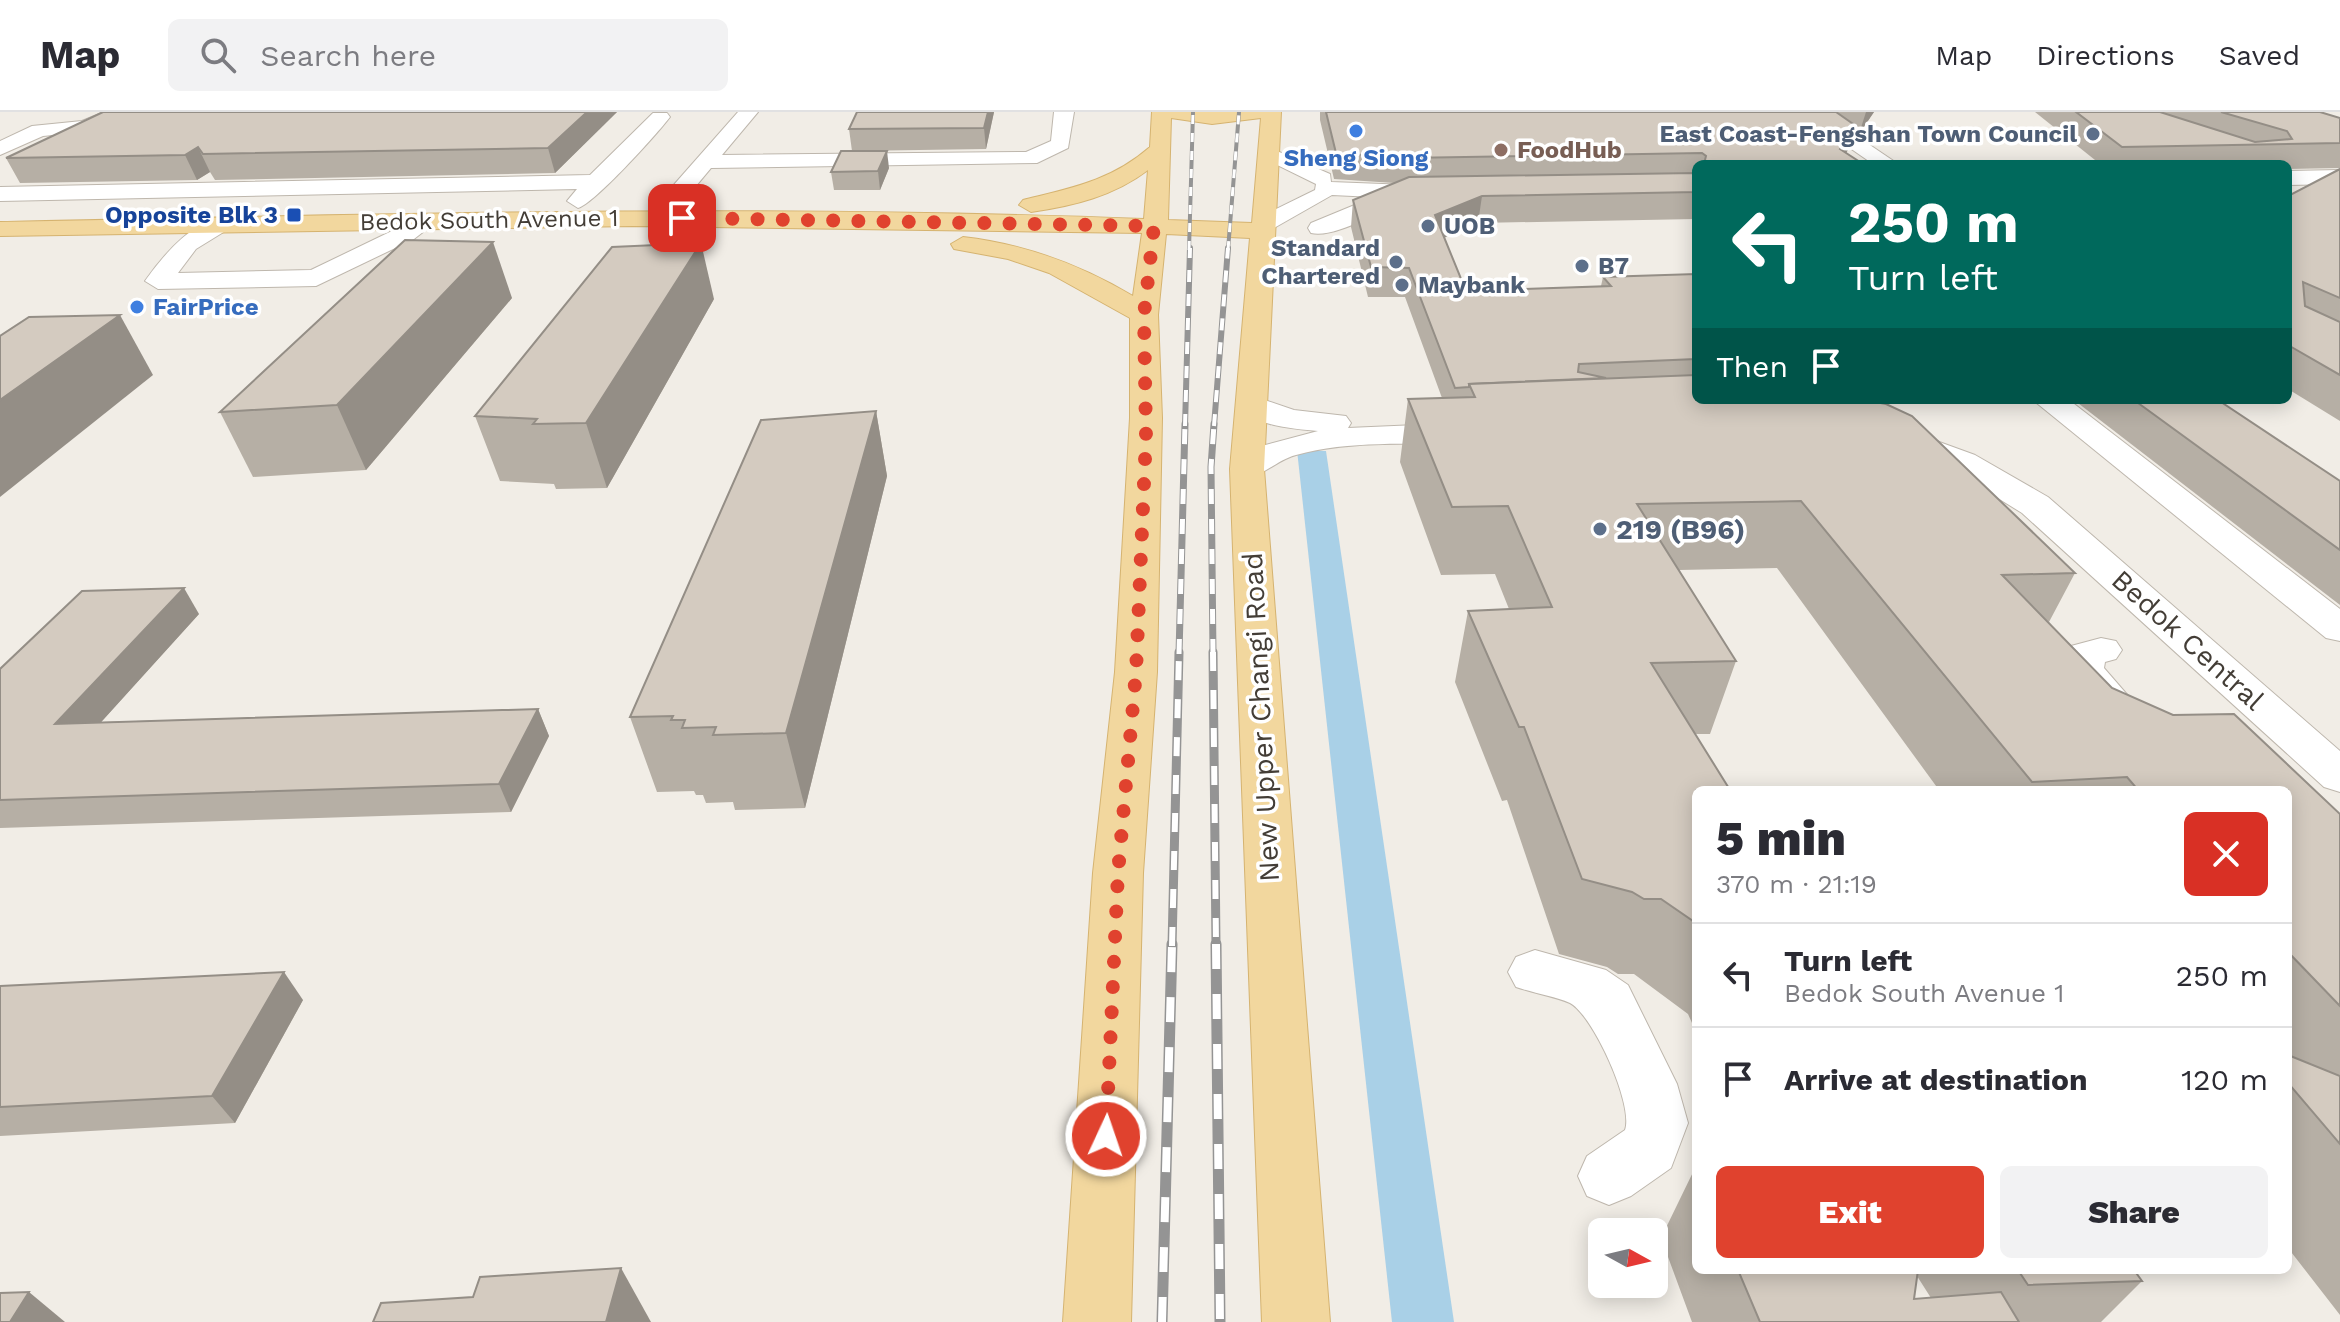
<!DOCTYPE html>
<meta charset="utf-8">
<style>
body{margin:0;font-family:"Work Sans",sans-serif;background:#f2f2f3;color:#2b2b33;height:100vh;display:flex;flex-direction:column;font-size:30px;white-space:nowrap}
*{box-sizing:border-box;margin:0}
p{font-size:26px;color:#7c7c81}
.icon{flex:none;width:44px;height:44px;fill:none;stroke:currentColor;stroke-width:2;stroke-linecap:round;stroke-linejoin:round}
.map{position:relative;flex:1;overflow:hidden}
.sheet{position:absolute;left:1692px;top:674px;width:600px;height:488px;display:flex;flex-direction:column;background:#fff;border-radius:12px;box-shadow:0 4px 20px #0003}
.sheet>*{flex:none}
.banner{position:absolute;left:1692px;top:48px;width:600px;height:244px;border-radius:12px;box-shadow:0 4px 20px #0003;background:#00695c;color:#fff;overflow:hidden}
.needle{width:52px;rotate:98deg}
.controls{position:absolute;left:1588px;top:1106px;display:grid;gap:16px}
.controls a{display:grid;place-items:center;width:80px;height:80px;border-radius:12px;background:#fff;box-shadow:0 4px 20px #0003;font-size:40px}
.pin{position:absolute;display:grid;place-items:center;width:68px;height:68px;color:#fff;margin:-34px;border-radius:16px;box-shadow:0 4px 12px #0006}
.me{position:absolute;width:88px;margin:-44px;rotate:3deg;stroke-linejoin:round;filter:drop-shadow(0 0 6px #0008)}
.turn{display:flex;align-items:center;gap:28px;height:168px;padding:0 24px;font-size:36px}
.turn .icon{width:104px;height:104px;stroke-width:2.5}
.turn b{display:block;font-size:56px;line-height:68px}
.then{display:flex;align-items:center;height:76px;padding:0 24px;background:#0003;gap:16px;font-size:30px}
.round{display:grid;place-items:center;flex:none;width:84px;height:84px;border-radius:12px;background:#f2f2f3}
.head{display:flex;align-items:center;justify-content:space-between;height:136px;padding:0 24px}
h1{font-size:48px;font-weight:800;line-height:60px}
.cta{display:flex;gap:16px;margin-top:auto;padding:16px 24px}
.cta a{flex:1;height:92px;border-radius:12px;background:#e0422e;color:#fff;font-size:32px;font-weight:800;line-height:92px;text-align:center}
.cta a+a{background:#f2f2f3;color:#2b2b33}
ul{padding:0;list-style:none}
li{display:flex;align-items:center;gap:24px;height:104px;padding:0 24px;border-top:2px solid #e1e1e2}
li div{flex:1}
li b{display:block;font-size:30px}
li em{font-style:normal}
header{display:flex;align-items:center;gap:48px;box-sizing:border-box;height:112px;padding:0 40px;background:#fff;border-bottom:2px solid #e1e1e2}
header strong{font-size:38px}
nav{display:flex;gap:44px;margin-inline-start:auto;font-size:28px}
.search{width:560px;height:72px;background:#f2f2f3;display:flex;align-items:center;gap:20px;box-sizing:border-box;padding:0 28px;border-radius:12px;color:#7c7c81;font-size:30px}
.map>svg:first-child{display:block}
.water{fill:#a9d0e7}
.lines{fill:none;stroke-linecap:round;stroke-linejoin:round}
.minor-casing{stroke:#beb7ad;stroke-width:2}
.major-casing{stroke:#d5b370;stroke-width:2}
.minor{fill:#fff;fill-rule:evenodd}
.major{fill:#f2d79e;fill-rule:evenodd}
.rail-far4-casing{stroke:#949494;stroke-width:4}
.rail-far3-casing{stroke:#949494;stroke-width:6}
.rail-far2-casing{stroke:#949494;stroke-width:7}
.rail-far1-casing{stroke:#949494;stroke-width:9}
.rail-casing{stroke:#949494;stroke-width:11}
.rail-far4{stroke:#fff;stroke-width:3;stroke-dasharray:9;stroke-linecap:butt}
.rail-far3{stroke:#fff;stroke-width:4;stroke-dasharray:12;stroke-linecap:butt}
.rail-far2{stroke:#fff;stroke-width:5;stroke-dasharray:15;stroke-linecap:butt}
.rail-far1{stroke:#fff;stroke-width:6;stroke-dasharray:19;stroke-linecap:butt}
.rail{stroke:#fff;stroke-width:8;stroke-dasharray:25;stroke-linecap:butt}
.wall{fill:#b6afa5;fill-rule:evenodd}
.shaded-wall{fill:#948e86}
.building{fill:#d4cbc0;stroke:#948e86;stroke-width:2}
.route{stroke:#e0422e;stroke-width:14;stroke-dasharray:0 25.2}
.shop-dot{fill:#3f7fe0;stroke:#fff;stroke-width:3}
.service-dot{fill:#5c6f8a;stroke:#fff;stroke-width:3}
.education-dot{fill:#8d6e63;stroke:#fff;stroke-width:3}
.transit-dot{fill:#1a4fb4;stroke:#fff;stroke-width:3}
.labels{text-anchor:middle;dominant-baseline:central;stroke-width:7;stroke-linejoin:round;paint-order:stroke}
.far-service-label{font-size:24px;font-weight:bold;fill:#4e5e75;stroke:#fff;text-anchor:start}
.far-education-label{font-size:24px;font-weight:bold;fill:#785e54;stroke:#fff;text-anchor:start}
.far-shop-label{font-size:24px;font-weight:bold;fill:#366cbe;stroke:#fff}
.far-transit-label{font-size:24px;font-weight:bold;fill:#164399;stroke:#fff;text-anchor:end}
.far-street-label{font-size:24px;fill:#433d36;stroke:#fff}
.service-label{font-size:28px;font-weight:bold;fill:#4e5e75;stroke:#fff;text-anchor:start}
.street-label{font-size:28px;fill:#433d36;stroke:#fff}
</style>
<header>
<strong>Map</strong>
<div class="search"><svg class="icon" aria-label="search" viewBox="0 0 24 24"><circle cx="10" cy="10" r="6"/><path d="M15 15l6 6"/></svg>Search here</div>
<nav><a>Map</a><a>Directions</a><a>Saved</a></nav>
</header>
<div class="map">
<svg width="2340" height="1210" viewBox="0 0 2340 1210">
<rect width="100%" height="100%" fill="#f1ede6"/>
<!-- water -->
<polygon class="water" points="1297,338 1326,339 1454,1210 1392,1210"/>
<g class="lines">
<!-- minor casing -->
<g class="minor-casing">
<g id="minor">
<polygon points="104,0 130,0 93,19 43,24 0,43 0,29 32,14 82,9"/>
<polygon points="738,0 758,0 722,43 1026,40 1051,29 1054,0 1074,0 1068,36 1037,51 711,56 665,111 649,111 645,106 649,101"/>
<polygon points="1798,0 1821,0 1898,52 1873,52"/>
<path d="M653,1H667L670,5C657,22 594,92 578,96L567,89L577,77L0,89V75L590,63Z"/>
<path d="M1270,36L1330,62L1331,70L1434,74L1445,81C1436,94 1418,84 1405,89C1382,98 1334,127 1311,121L1308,116L1311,111L1374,85L1332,83L1274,116H1258L1254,111L1258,106L1315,78L1316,72L1263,46L1259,42Z"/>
<polygon points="2340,58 2340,72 2288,73 2288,59"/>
<path d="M415,102L427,109L423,120L414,127L316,174L158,177L145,169C162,145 198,100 231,108L235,113L196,137L178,161L311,158L396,117L407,104Z"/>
<path d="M1253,284L1294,298L1346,304L1351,311L1348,316L1463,311L1474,314L1479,321L1474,328L1463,331C1409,333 1349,328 1296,343C1273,349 1260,370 1235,364L1230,357L1250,337L1318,319C1294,317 1252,314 1237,293L1242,286Z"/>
<polygon points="2033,288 2069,288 2340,497 2340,529 2326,526"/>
<polygon points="1898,315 1975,343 2048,385 2340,639 2340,680 2324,675 2022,401 1951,357 1886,332 1882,325 1886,318"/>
<path d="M2101,526L2116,529L2122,538L2116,547L2105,550L2104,556L2137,594L2130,604C2097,612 2078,584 2061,558L2071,534Z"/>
<path d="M1535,838L1606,858L1628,873L1677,972L1688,1011L1671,1056L1631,1084L1609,1093L1587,1084L1578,1064L1587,1044L1625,1018C1634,993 1593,903 1570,891C1554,884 1533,881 1516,875L1508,860L1516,845Z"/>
</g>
</g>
<!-- major casing -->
<g class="major-casing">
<path id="major" d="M1152,0H1281L1264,357L1330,1210H1262L1230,357L1250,126L1166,122L1158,203L1162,306L1157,560L1143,761L1131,1210H1063L1093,761L1115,560L1130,306V206L1049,161L1008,147L954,137L951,132L963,125C1025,132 1079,152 1133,184L1142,121L633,114L0,124V110C381,102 763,92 1144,107L1148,58C1114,84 1073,94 1031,100L1019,93L1023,88C1071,76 1111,69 1150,35ZM1171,6L1212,12L1261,6L1252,111L1168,108Z"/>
</g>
<!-- minor -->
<use href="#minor" class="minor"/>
<!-- major -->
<use href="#major" class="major"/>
<!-- rail-far4 casing -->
<g class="rail-far4-casing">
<g id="rail-far4">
<polyline points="1189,138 1193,0"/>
<polyline points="1228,138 1239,0"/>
</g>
</g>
<!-- rail-far3 casing -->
<g class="rail-far3-casing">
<g id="rail-far3">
<polyline points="1185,314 1190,136"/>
<polyline points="1214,314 1228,136"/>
</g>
</g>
<!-- rail-far2 casing -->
<g class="rail-far2-casing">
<g id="rail-far2">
<polyline points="1179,542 1185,312"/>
<polyline points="1213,542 1211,355 1214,312"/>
</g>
</g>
<!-- rail-far1 casing -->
<g class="rail-far1-casing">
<g id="rail-far1">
<polyline points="1213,540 1216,834"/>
<polyline points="1172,834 1179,540"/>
</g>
</g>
<!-- rail casing -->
<g class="rail-casing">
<g id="rail">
<polyline points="1216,832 1220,1210"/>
<polyline points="1162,1210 1172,832"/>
</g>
</g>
<!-- rail-far4 -->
<use href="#rail-far4" class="rail-far4"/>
<!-- rail-far3 -->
<use href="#rail-far3" class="rail-far3"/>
<!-- rail-far2 -->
<use href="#rail-far2" class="rail-far2"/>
<!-- rail-far1 -->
<use href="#rail-far1" class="rail-far1"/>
<!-- rail -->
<use href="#rail" class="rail"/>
</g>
<!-- wall -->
<g class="wall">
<polygon points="617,0 555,61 215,68 210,60 197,68 20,71 6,46"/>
<polygon points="994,0 986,37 852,39 849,17"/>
<polygon points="1320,0 1874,0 1859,22 1854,19 1846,41 1863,52 1696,52 1696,107 1478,111 1444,125 1466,179 1601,174 1603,165 1696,162 1696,288 2075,461 2049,510 2112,576 2340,702 2340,1203 2288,1136 2288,678 1939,678 1777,456 1679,458 1736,549 1710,622 1695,622 1696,920 1688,902 1634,862 1618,862 1607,855 1559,842 1507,688 1502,689 1455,570 1468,499 1509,497 1495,462 1441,463 1400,350 1408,287 1442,286 1405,185 1368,185 1351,115 1353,88 1394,71 1334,67 1320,8"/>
<polygon points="2035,0 2320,0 2340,6 2340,56 2288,57 2288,52 2100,52"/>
<polygon points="889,56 880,78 834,78 831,60"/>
<polygon points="2340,57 2340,309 2288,277 2288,84"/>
<polygon points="512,186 366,358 253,365 220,300"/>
<polygon points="714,187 607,376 556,377 554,372 500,369 475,304"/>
<polygon points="2074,288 2218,288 2340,369 2340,493"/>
<polygon points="876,299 887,364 805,696 735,698 733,690 706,691 703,683 696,683 694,679 657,680 630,605"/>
<polygon points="199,502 101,610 538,597 549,624 511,700 0,716 0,557"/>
<polygon points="0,874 303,888 235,1011 0,1024"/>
<path d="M1696,1054V1158H2134L2142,1169L2101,1210H1692L1661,1126ZM1917,1164L1931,1186L1914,1187Z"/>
</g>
<!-- shaded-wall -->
<g class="shaded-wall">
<polygon points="587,0 617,0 555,61 548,36"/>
<polygon points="988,0 994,0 986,37 984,16"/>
<polygon points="1866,0 1874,0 1859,22"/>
<polygon points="1856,14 1848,38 1839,52 1840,37"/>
<polygon points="198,35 210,60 197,68 185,43"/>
<polygon points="887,39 889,56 880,78 878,59"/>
<polygon points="1482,84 1478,111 1432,131 1435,103"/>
<polygon points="493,130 512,186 366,358 337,293"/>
<polygon points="701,131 714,187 607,376 586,311"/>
<polygon points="120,203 153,263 0,385 0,288"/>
<polygon points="876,299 887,364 805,696 786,621"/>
<polygon points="184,476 199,502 75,639 55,612"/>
<polygon points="538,597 549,624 511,700 499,672"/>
<polygon points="284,860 303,888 235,1011 212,984"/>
<polygon points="621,1156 651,1210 606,1210"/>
<polygon points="29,1180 65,1210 10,1210"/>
</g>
<!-- building -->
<g class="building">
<polygon points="103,0 587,0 548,36 203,42 198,35 185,43 6,46"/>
<polygon points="857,0 988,0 984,16 849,17"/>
<polygon points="1326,0 1836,0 1856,14 1840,37 1863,52 1704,52 1706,44 1702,41 1404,46 1336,41"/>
<polygon points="2076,0 2160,0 2255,30 2292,27 2287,19 2221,0 2320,0 2340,6 2340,31 2122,35"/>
<polygon points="841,39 887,39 878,59 831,60"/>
<polygon points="2340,57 2340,186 2303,170 2305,194 2340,210 2340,263 2288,233 2288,84"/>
<polygon points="1696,61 1696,80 1482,84 1435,103 1466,179 1611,174 1603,165 1696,162 1696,247 1579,252 1578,260 1606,266 1469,272 1469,275 1455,276 1409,156 1371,155 1353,88 1409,65"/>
<polygon points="405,128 493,130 337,293 220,300"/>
<polygon points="701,131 586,311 533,312 537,307 475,304 612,135"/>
<polygon points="120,203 0,288 0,224 29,205"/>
<polygon points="1696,263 1696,288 1864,288 1886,292 1912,304 2075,461 2002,463 2112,576 2173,603 2234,602 2340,702 2340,894 2288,840 2288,678 2138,678 2127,665 2032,670 1801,389 1637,392 1736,549 1651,551 1730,678 1696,678 1696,811 1661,787 1644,787 1632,780 1582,767 1524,615 1519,615 1468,499 1552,495 1508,394 1452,395 1408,287 1475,285 1469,272"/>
<polygon points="2134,288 2218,288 2340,369 2340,438"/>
<polygon points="876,299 786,621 713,623 716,615 682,616 685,608 671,608 673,604 630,605 761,308"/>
<polygon points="184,476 55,612 538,597 499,672 0,688 0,557 82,479"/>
<polygon points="284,860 212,984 0,995 0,874"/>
<polygon points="2288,943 2340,964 2340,1032 2288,971"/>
<polygon points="621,1156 606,1210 373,1210 381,1191 473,1185 480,1165"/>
<polygon points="1738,1158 1918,1158 1914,1187 2001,1180 2019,1210 1760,1210"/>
<polygon points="2018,1158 2134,1158 2142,1169 2028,1173"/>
<polygon points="29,1180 10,1210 0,1210 0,1181"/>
</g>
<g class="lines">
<!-- route -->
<polyline class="route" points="682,106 1154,114 1144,203 1146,324 1136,560 1118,761 1106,1024"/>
</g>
<!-- markers -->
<g class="shop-dot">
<circle cx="1356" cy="19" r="8"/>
<circle cx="137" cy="195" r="8"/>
</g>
<g class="service-dot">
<circle cx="2093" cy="22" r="8"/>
<circle cx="1428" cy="114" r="8"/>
<circle cx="1396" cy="150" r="8"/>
<circle cx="1582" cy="154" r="8"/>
<circle cx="1402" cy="173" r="8"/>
<circle cx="1600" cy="417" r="8"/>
</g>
<circle class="education-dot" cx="1501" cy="38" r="8"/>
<rect class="transit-dot" x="286" y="95" width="16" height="16" rx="4"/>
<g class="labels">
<!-- far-service labels -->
<g class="far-service-label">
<text x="2077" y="22" text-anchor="end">East Coast-Fengshan Town Council</text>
<text x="1444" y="114">UOB</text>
<text x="1380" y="136" text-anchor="end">Standard<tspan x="1380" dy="28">Chartered</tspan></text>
<text x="1598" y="154">B7</text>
<text x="1418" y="173">Maybank</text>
</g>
<!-- far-education labels -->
<g class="far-education-label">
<text x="1517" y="38">FoodHub</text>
</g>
<!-- far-shop labels -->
<g class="far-shop-label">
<text x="1356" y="46">Sheng Siong</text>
<text x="153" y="195" text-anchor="start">FairPrice</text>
</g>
<!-- far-transit labels -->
<g class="far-transit-label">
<text x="278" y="103">Opposite Blk 3</text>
</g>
<!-- far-street labels -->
<g class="far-street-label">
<text transform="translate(489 108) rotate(-1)">Bedok South Avenue 1</text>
</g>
<!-- service labels -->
<g class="service-label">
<text x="1616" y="417">219 (B96)</text>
</g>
<!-- street labels -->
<g class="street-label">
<text transform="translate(2188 528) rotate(42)">Bedok Central</text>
<text transform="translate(1261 605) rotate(-93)">New Upper Changi Road</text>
</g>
</g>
</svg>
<div class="controls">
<a><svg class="needle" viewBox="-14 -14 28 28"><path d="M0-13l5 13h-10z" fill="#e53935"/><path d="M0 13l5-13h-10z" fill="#7c7c81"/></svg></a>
</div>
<div class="pin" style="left:682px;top:106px;background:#d93025"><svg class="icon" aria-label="arrive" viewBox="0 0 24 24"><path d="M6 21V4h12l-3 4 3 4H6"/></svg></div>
<svg class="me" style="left:1106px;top:1024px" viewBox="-20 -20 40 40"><circle r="17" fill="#e0422e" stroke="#fff" stroke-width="3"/><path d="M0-11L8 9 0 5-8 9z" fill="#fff"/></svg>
<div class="banner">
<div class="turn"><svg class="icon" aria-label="left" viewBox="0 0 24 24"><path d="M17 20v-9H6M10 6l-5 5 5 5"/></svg><div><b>250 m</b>Turn left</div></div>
<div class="then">Then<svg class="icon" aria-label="arrive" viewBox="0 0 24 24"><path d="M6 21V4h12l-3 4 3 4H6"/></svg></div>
</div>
<section class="sheet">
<div class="head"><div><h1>5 min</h1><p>370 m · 21:19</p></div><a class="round" style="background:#d93025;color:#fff"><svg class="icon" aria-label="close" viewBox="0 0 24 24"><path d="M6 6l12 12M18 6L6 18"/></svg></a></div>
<ul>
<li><svg class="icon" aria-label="left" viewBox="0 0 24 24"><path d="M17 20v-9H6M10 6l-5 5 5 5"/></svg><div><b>Turn left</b><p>Bedok South Avenue 1</p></div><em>250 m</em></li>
<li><svg class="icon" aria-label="arrive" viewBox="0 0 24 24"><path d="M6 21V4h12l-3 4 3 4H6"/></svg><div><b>Arrive at destination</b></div><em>120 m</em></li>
</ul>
<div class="cta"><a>Exit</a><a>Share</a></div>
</section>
</div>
